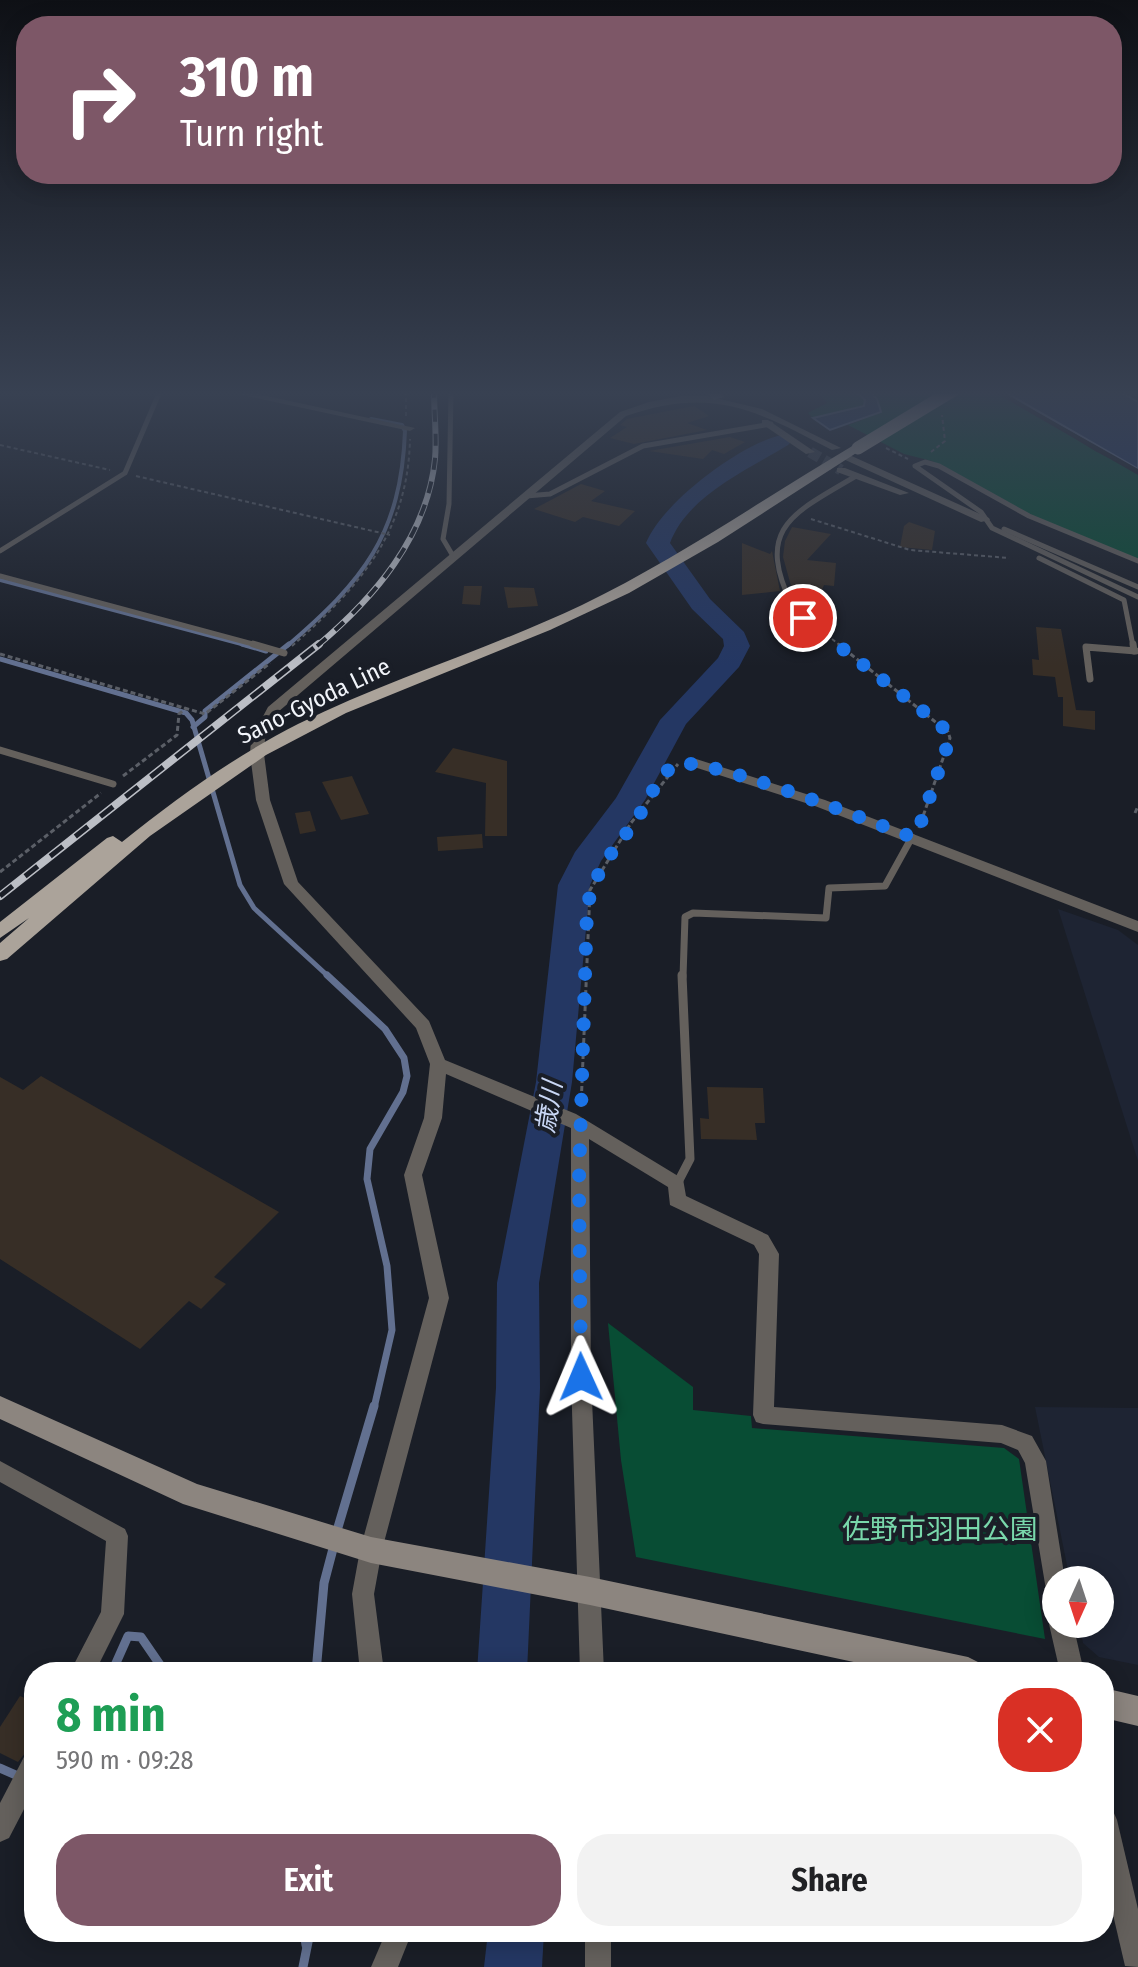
<!DOCTYPE html>
<meta charset="utf-8">
<style>
body{margin:0;font-family:"Fira Sans Condensed","Noto Sans JP",sans-serif;background:#f2f2f2;color:#202124;height:100vh;display:flex;flex-direction:column;font-size:30px;white-space:nowrap}
*{box-sizing:border-box;margin:0}
p{font-size:26px;color:#757577}
.icon{flex:none;width:44px;height:44px;fill:none;stroke:currentColor;stroke-width:2;stroke-linecap:round;stroke-linejoin:round}
.map{position:relative;flex:1;overflow:hidden}
.details{position:absolute;left:24px;top:1662px;width:1090px;height:280px;display:flex;flex-direction:column;background:#fff;border-radius:32px;box-shadow:0 4px 20px #0003}
.details>*{flex:none}
.hud{position:absolute;left:16px;top:16px;width:1106px;height:168px;border-radius:32px;box-shadow:0 4px 20px #0003;background:#7d5767;color:#fff;overflow:hidden}
.needle{width:52px;rotate:183deg}
.buttons{position:absolute;left:1042px;top:1566px;display:grid;gap:16px}
.buttons a{display:grid;place-items:center;width:72px;height:72px;border-radius:50%;background:#fff;box-shadow:0 4px 20px #0003;font-size:40px}
.pin{position:absolute;display:grid;place-items:center;width:68px;height:68px;color:#fff;margin:-34px;border:4px solid #fff;border-radius:50%;box-shadow:0 2px 8px #0007}
.me{position:absolute;width:88px;margin:-44px;rotate:359deg;stroke-linejoin:round;filter:drop-shadow(0 0 6px #0008)}
.turn{display:flex;align-items:center;gap:28px;height:168px;padding:0 32px;font-size:36px}
.turn .icon{width:104px;height:104px;stroke-width:2.5}
.turn b{display:block;font-size:56px;line-height:68px}
.round{display:grid;place-items:center;flex:none;width:84px;height:84px;border-radius:32px;background:#f2f2f2}
.head{display:flex;align-items:center;justify-content:space-between;height:136px;padding:0 32px}
h1{font-size:48px;font-weight:700;line-height:60px;color:#1e9e55}
.button{display:flex;gap:16px;margin-top:auto;padding:16px 32px}
.button a{flex:1;height:92px;border-radius:32px;background:#7d5767;color:#fff;font-size:32px;font-weight:700;line-height:92px;text-align:center}
.button a+a{background:#f2f2f2;color:#202124}
.map>svg:first-child{display:block}
.built{fill:#1e2433}
.green{fill:#084d34}
.water{fill:#243763;stroke:#627090;stroke-width:2}
.pier{fill:#1a1e27}
.lines{fill:none;stroke-linecap:round;stroke-linejoin:round}
.stream-far3{stroke:#627090;stroke-width:4}
.stream-far2{stroke:#627090;stroke-width:5}
.stream-far1{stroke:#627090;stroke-width:7}
.stream{stroke:#627090;stroke-width:9}
.river{fill:#243763;fill-rule:evenodd}
.building{fill:#372e26}
.street-tunnel{stroke:#3a3e47;stroke-width:11;stroke-dasharray:11 5;stroke-linecap:butt}
.path-far1{stroke:#5b5f67;stroke-width:2;stroke-dasharray:4 3;stroke-linecap:butt}
.path{stroke:#5b5f67;stroke-width:3;stroke-dasharray:5 3;stroke-linecap:butt}
.lane-far2{stroke:#64605c;stroke-width:5}
.lane-far1{stroke:#64605c;stroke-width:7}
.lane{stroke:#64605c;stroke-width:9}
.street{fill:#64605c;fill-rule:evenodd}
.secondary{fill:#8c857f;fill-rule:evenodd}
.primary{fill:#aba39a;fill-rule:evenodd}
.rail-far1-casing{stroke:#bbbec5;stroke-width:6}
.rail-casing{stroke:#bbbec5;stroke-width:8}
.rail-far1{stroke:#1a1e27;stroke-width:4;stroke-dasharray:12;stroke-linecap:butt}
.rail{stroke:#1a1e27;stroke-width:5;stroke-dasharray:16;stroke-linecap:butt}
.primary-bridge{stroke:#aba39a;stroke-width:13}
.route{stroke:#1a73e8;stroke-width:14;stroke-dasharray:0 25.2}
.labels{text-anchor:middle;dominant-baseline:central;stroke-width:8;stroke-linejoin:round;paint-order:stroke}
.street-label{font-size:24px;fill:#f1f4fa;stroke:#1a1e27}
.water-label{font-size:26px;font-style:italic;fill:#c9d7f5;stroke:#1a1e27}
.near-park-label{font-size:28px;fill:#79d8ab;stroke:#1a1e27}
</style>
<div class="map">
<svg width="1138" height="1967" viewBox="0 0 1138 1967">
<rect width="100%" height="100%" fill="#1a1e27"/>
<!-- built -->
<g class="built">
<polygon points="1058,909 1118,930 1138,945 1138,1161"/>
<polygon points="1035,1407 1138,1408 1138,1665 1099,1657 1083,1643 1079,1624 1100,1624 1100,1580 1070,1580"/>
</g>
<!-- green -->
<g class="green">
<polygon points="818,391 855,391 866,403 844,414 813,418 808,413 827,403"/>
<polygon points="869,391 992,391 1138,475 1138,559 1059,530 932,461 904,454 848,425 862,420 877,399"/>
<polygon points="608,1323 693,1387 693,1410 751,1416 752,1428 1004,1448 1019,1459 1045,1639 636,1557 621,1460"/>
</g>
<!-- water -->
<g class="water">
<polygon points="855,391 869,391 877,399 881,412 830,430 813,418 864,406 865,400"/>
<polygon points="1003,391 1119,391 1138,402 1138,469"/>
</g>
<!-- pier -->
<polygon class="pier" points="999,391 1138,469 1138,473 1095,451"/>
<g class="lines">
<!-- stream-far3 -->
<g class="stream-far3">
<polyline points="0,580 249,646"/>
<path d="M287,646C363,581 401,535 405,431L402,425L371,419"/>
</g>
<!-- stream-far2 -->
<g class="stream-far2">
<polyline points="242,644 266,651"/>
<polyline points="0,659 186,713 192,720 240,885 254,908 329,977"/>
<polyline points="193,727 205,717 205,711 289,644"/>
</g>
<!-- stream-far1 -->
<polyline class="stream-far1" points="327,975 385,1029 404,1058 407,1076 403,1092 370,1149 367,1179 387,1266 392,1330 374,1408"/>
<!-- stream -->
<g class="stream">
<polyline points="336,1534 374,1406"/>
<polyline points="112,1672 128,1636 141,1637 165,1672"/>
<polyline points="316,1672 324,1583 334,1545"/>
<polyline points="0,1768 34,1783"/>
<polyline points="304,1932 306,1945"/>
<polyline points="303,1967 310,1932"/>
</g>
<!-- river -->
<g class="river">
<path d="M781,435L792,441L788,445C748,470 688,495 670,543L710,599L744,632L750,646L739,667L686,724L645,800L601,861L590,885L572,1082L539,1283L540,1388L527,1672H477L496,1388L497,1283L536,1082L558,885L575,852L616,798L660,720L718,658L724,646L723,639L692,609L646,543C662,503 739,445 781,435Z"/>
<polygon points="488,1932 544,1932 542,1967 484,1967"/>
</g>
</g>
<!-- building -->
<g class="building">
<polygon points="694,406 709,416 687,423 707,430 634,444 610,438 627,427 620,425 627,419"/>
<polygon points="730,437 745,442 724,454 712,450 703,459 649,451"/>
<polygon points="581,484 605,491 591,501 635,511 619,526 583,517 575,522 534,509"/>
<polygon points="909,522 935,531 932,550 900,547 904,526"/>
<polygon points="792,527 831,534 807,560 836,563 834,586 824,585 821,592 793,593 783,557 785,541"/>
<polygon points="742,543 770,554 772,551 780,591 742,595"/>
<polygon points="464,586 482,586 480,605 462,604"/>
<polygon points="504,587 534,588 538,606 508,608"/>
<polygon points="1036,627 1061,629 1076,710 1095,711 1095,730 1063,726 1063,697 1058,697 1055,677 1033,675 1032,659 1039,660"/>
<polygon points="453,748 507,761 507,836 485,836 486,783 435,772"/>
<polygon points="352,776 369,814 341,820 322,782"/>
<polygon points="310,811 316,831 300,834 295,813"/>
<polygon points="482,834 483,848 438,851 437,837"/>
<polygon points="41,1076 279,1212 214,1277 226,1284 201,1309 189,1301 140,1349 0,1259 0,1077 23,1090"/>
<polygon points="707,1087 763,1088 765,1123 755,1123 757,1140 701,1139 700,1118 709,1119"/>
<polygon points="20,1696 34,1702 34,1742 18,1762 0,1753 0,1727"/>
</g>
<g class="lines">
<!-- street-tunnel -->
<polyline class="street-tunnel" points="810,452 841,470"/>
<!-- path-far1 -->
<g class="path-far1">
<polyline points="406,391 406,417"/>
<polyline points="0,445 110,470"/>
<polyline points="886,448 908,459"/>
<polyline points="931,452 945,441 942,415"/>
<polyline points="136,476 390,535"/>
<polyline points="811,519 910,550 1009,558"/>
<polyline points="799,613 841,646"/>
<path d="M292,646C359,587 408,533 410,439"/>
</g>
<!-- path -->
<g class="path">
<polyline points="838,644 948,732 950,738 919,828"/>
<polyline points="0,654 205,714 270,663"/>
<polyline points="123,776 177,735 179,714 186,708"/>
<polyline points="1135,813 1138,806"/>
<polyline points="0,872 101,793"/>
<polyline points="581,1107 590,890 631,823 678,764"/>
</g>
<!-- lane-far2 -->
<g class="lane-far2">
<polyline points="451,391 449,504 443,539 453,556"/>
<polyline points="526,496 550,494 643,446 771,424"/>
<polyline points="1004,529 1138,587"/>
<polyline points="0,551 125,473 160,391"/>
<polyline points="1039,558 1124,600 1133,646"/>
<polyline points="1138,561 1029,516 939,466 925,462 915,466 981,512 992,528 1138,597"/>
<polyline points="0,576 260,646"/>
<path d="M792,605C754,527 794,513 856,476"/>
</g>
<!-- lane-far1 -->
<g class="lane-far1">
<polyline points="253,644 284,653"/>
<polyline points="1133,644 1134,651"/>
<polyline points="1090,679 1086,647 1136,651"/>
<polyline points="0,750 113,784"/>
<polyline points="683,977 685,917 693,913 826,918 829,888 885,886 912,837"/>
</g>
<!-- lane -->
<polyline class="lane" points="677,1184 690,1159 682,975"/>
<!-- street -->
<g class="street">
<polygon points="224,391 244,391 415,428 410,431"/>
<path d="M681,396H707L762,409L841,448L832,450C756,410 713,386 626,416L278,712L265,739L264,754L270,800L298,882L429,1021L445,1060L576,1114L683,1179L686,1196L768,1235L779,1254L774,1407L1002,1425L1032,1436L1046,1461L1065,1580H1056V1605L1048,1602L1025,1463L1018,1450L1001,1443L763,1424L756,1422L753,1415L759,1254L754,1245L670,1205L668,1187L589,1139L591,1377L604,1672H580L571,1377V1128L446,1074L442,1118L422,1175L449,1298L382,1550L374,1594L384,1672H360L352,1594L360,1550L429,1298L404,1175L424,1118L430,1064L416,1028L284,884L256,800L250,754L251,739L268,707L620,412L649,402Z"/>
<polygon points="762,420 768,420 815,452 806,454 762,424"/>
<polygon points="845,453 989,518 990,520 981,522 841,458 840,456"/>
<polygon points="837,468 845,468 909,493 900,495 837,472"/>
<polygon points="693,758 825,800 1138,921 1138,932 815,806 688,765 686,762"/>
<polygon points="0,1461 125,1529 128,1536 124,1614 95,1672 70,1672 101,1612 106,1541 0,1482"/>
<polygon points="1056,1615 1056,1624 1073,1624 1084,1672 1060,1672 1049,1624"/>
<polygon points="34,1752 34,1790 9,1838 0,1842 0,1803 25,1755"/>
<polygon points="1104,1807 1113,1811 1117,1820 1138,1909 1138,1967 1125,1966 1104,1876"/>
<polygon points="386,1932 412,1932 398,1967 371,1967"/>
<rect x="585" y="1932" width="26" height="35"/>
</g>
<!-- secondary -->
<g class="secondary">
<polygon points="705,391 719,391 724,397 714,400"/>
<polygon points="0,1396 197,1484 371,1537 590,1577 968,1657 978,1662 983,1672 900,1672 590,1605 371,1563 183,1504 0,1419"/>
<polygon points="1104,1688 1138,1696 1138,1726 1104,1718"/>
</g>
<!-- primary -->
<path class="primary" d="M854,445L864,448L718,542L629,593L550,630L346,713L266,755L150,836L7,959L0,961V943L29,918L0,938V922L107,838L113,836L122,842C177,798 235,756 298,724C390,679 489,649 582,605C677,559 763,499 854,445Z"/>
<!-- rail-far1 casing -->
<g class="rail-far1-casing">
<path id="rail-far1" d="M317,646C374,598 427,537 435,459C437,437 434,413 434,391"/>
</g>
<!-- rail casing -->
<g class="rail-casing">
<polyline id="rail" points="0,896 319,644"/>
</g>
<!-- rail-far1 -->
<use href="#rail-far1" class="rail-far1"/>
<!-- rail -->
<use href="#rail" class="rail"/>
<!-- primary-bridge -->
<polyline class="primary-bridge" points="858,448 952,391"/>
</g>
<!-- sky -->
<linearGradient id="sky" x2="0" y2="1"><stop stop-color="#0e1015"/><stop offset="0.59" stop-color="#384152"/><stop offset="1" stop-color="#384152" stop-opacity="0"/></linearGradient>
<rect width="1138" height="667" fill="url(#sky)"/>
<g class="lines">
<!-- route -->
<path class="route" d="M581,1377L579,1180L587,909C593,874 612,852 633,825C646,808 656,776 675,765C698,752 879,825 912,837L919,828L950,738L941,725L803,618"/>
</g>
<g class="labels">
<!-- street labels -->
<g class="street-label">
<text transform="translate(314 701) rotate(-26)">Sano-Gyoda Line</text>
</g>
<!-- water labels -->
<g class="water-label">
<text transform="translate(549 1107) rotate(-81)">歳川</text>
</g>
<!-- near-park labels -->
<g class="near-park-label">
<text x="940" y="1529">佐野市羽田公園</text>
</g>
</g>
</svg>
<div class="buttons">
<a><svg class="needle" viewBox="-14 -14 28 28"><path d="M0-13l5 13h-10z" fill="#e53935"/><path d="M0 13l5-13h-10z" fill="#757577"/></svg></a>
</div>
<div class="pin" style="left:803px;top:618px;background:#d93025"><svg class="icon" aria-label="arrive" viewBox="0 0 24 24"><path d="M6 21V4h12l-3 4 3 4H6"/></svg></div>
<svg class="me" style="left:581px;top:1377px" viewBox="-20 -20 40 40"><path d="M0-17L14 15 0 8-14 15z" fill="#1a73e8" stroke="#fff" stroke-width="4"/></svg>
<div class="hud">
<div class="turn"><svg class="icon" aria-label="right" viewBox="0 0 24 24"><path d="M7 20v-9h11M14 6l5 5-5 5"/></svg><div><b>310 m</b>Turn right</div></div>
</div>
<section class="details">
<div class="head"><div><h1>8 min</h1><p>590 m · 09:28</p></div><a class="round" style="background:#d93025;color:#fff"><svg class="icon" aria-label="close" viewBox="0 0 24 24"><path d="M6 6l12 12M18 6L6 18"/></svg></a></div>
<div class="button"><a>Exit</a><a>Share</a></div>
</section>
</div>
